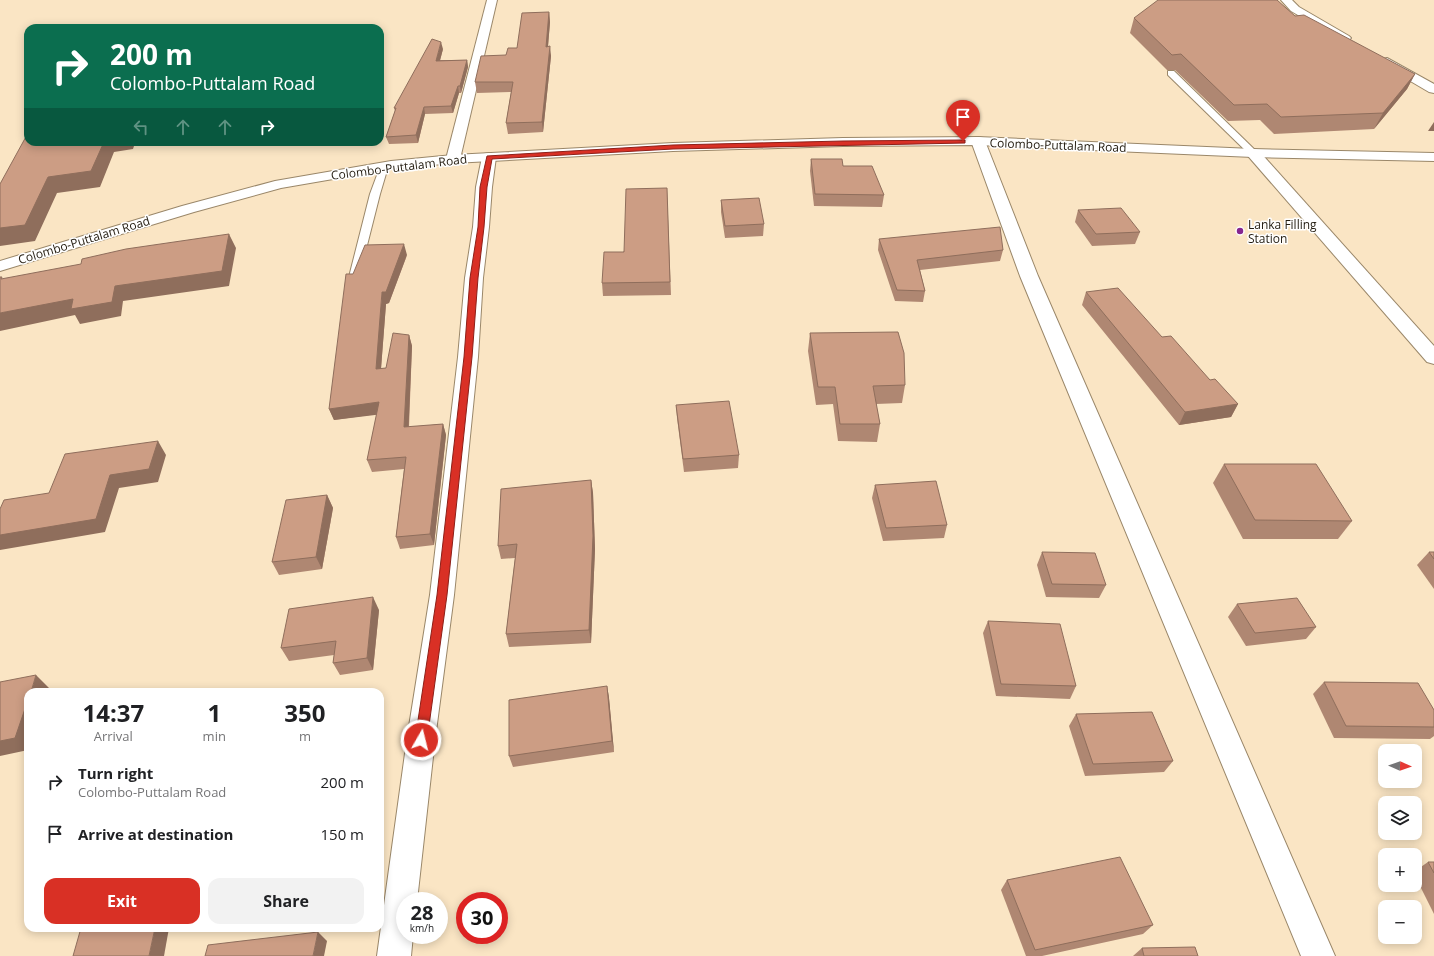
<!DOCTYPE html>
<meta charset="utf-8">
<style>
body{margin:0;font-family:"Open Sans",sans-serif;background:#f2f2f2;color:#202124;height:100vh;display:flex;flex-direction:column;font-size:15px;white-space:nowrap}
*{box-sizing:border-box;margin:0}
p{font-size:13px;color:#757577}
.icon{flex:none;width:22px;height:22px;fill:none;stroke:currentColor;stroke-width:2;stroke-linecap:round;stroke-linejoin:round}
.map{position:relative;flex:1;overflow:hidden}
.side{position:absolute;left:24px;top:688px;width:360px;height:244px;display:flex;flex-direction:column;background:#fff;border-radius:12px;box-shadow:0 2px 10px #0003}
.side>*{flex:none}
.banner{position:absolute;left:24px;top:24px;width:360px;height:122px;border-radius:12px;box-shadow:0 2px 10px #0003;background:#0b6e4f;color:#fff;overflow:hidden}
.needle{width:26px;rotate:92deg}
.controls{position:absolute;left:1378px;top:744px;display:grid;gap:8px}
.controls a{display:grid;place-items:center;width:44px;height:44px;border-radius:8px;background:#fff;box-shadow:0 2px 10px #0003;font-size:20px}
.speed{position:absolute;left:396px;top:892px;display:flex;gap:8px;font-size:20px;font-weight:700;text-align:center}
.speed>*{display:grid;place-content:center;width:52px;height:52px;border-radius:50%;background:#fff;box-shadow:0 2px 10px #0003;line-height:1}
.speed small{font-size:10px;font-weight:400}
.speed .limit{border:6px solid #d22;background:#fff;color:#111}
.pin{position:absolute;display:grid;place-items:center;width:34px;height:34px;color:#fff;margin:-41px -17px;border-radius:50% 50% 50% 0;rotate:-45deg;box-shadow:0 0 4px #0007}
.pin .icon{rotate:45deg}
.me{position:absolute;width:44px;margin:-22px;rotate:8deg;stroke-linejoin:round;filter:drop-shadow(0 0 3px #0008)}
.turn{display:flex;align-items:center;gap:14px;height:84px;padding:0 20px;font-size:18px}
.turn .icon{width:52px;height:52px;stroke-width:2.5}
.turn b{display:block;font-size:28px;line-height:34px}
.lanes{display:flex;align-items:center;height:38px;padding:0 20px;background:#0003;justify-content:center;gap:20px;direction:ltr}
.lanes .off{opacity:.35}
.eta{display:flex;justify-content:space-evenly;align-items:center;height:68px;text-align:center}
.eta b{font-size:24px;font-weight:700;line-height:28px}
.button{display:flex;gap:8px;margin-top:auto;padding:8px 20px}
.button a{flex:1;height:46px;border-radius:12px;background:#d93025;color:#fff;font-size:16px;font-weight:700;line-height:46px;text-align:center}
.button a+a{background:#f2f2f2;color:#202124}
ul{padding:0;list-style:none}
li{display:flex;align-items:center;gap:12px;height:52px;padding:0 20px}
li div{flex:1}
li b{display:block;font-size:15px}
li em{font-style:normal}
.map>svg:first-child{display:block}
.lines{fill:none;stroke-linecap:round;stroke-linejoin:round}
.service-casing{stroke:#9a8769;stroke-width:2}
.minor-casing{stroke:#9a8769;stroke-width:2}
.trunk-casing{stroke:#9a8769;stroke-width:2}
.service{fill:#fff;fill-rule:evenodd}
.minor{fill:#fff;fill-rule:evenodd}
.trunk{fill:#fff;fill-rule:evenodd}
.wall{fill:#af8772}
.shaded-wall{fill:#8f6e5c}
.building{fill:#cc9d84;stroke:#8f6e5c}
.route{fill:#d93025;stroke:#8d1f18}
.poi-dot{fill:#85258f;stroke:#fff;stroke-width:1.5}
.labels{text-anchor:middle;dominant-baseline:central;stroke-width:3;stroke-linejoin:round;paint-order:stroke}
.far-street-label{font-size:12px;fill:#221b0f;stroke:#fff}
.far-poi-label{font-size:12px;fill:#221b0f;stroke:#fff;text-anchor:start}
</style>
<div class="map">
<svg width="1434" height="956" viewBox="0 0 1434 956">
<rect width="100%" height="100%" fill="#fae5c4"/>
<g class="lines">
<!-- service casing -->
<g class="service-casing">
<g id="service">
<polygon points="1168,71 1174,71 1256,151 1257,153 1256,155 1250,155 1168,75"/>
<polygon points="384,164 388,167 380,194 359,277 358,279 350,279 349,277 370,194 380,167"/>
</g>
</g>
<!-- minor casing -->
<g class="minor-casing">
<g id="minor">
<polygon points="487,0 497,0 460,159 458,162 453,163 448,162 446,159"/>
<polygon points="1281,0 1292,0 1299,7 1349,36 1351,38 1349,40 1341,40 1291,11"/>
<polygon points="1387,58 1434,84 1434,93 1429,92 1383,65 1381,62 1383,59"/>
<polygon points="978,137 983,138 985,141 1038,276 1335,956 1301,956 1020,276 971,141 973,138"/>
<polygon points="1253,149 1258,150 1434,346 1434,364 1427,362 1248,156 1246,153 1248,150"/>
<polygon points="489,153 494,154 496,157 492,187 489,227 483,278 478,357 454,595 435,739 417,901 405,901 405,935 413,935 411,956 377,956 407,739 430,595 458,357 465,278 473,227 476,187 482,157 484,154"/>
</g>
</g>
<!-- trunk casing -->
<g class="trunk-casing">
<polygon id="trunk" points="978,137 1253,149 1434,153 1434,161 1253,157 978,145 843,146 673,151 453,163 391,169 281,188 194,212 0,271 0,261 182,206 275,181 391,161 453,155 673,143 843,138"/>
</g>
<!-- service -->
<use href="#service" class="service"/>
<!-- minor -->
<use href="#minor" class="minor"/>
<!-- trunk -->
<use href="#trunk" class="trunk"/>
</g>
<!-- wall -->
<g class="wall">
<polygon points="549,12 550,22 548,47 551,56 543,132 508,134 506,123 511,92 477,93 475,82 506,55 517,48"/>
<polygon points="1295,16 1415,74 1407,89 1374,129 1274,134 1260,120 1228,121 1175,70 1167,70 1130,33 1134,18"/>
<polygon points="443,49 440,60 467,60 468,67 461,93 459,93 453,113 425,114 418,143 389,144 386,137 395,111 394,108"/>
<polygon points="811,159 843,166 884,195 882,207 814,206 810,171"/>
<polygon points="667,188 671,295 603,296 602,283"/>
<polygon points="721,200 764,224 763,236 725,238 721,212"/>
<polygon points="1078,210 1140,232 1135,244 1092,246 1075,222"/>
<polygon points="879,239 1003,250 1000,261 920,270 925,291 923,302 895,301 878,250"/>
<polygon points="407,255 389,303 386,304 381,369 386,368 409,335 412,346 409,427 443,424 446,435 434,545 400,549 396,537 404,469 372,472 367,460 377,414 334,420 329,409"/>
<polygon points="1086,292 1162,337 1210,380 1238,404 1231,417 1179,425 1082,305"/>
<polygon points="810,333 905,385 902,403 876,404 880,424 877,442 838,441 833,404 816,405 808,351"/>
<polygon points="676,405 739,455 738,468 684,472 677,418"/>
<polygon points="1224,464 1352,521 1338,539 1243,539 1213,483"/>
<polygon points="591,480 593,493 595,549 591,643 509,647 506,634 515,558 501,559 498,546"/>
<polygon points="875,485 947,525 944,538 883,541 872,498"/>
<polygon points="327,495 333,508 322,569 279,575 272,562"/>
<polygon points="1042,552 1106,585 1099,598 1046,597 1037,565"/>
<polygon points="1429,552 1434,552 1434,589 1417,565"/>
<polygon points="1237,604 1316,627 1306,639 1246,646 1228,617"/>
<polygon points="379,610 373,670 340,675 333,663 334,655 289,661 281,648"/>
<polygon points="988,621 1076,686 1070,699 996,696 983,633"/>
<polygon points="1324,682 1434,710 1434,736 1430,739 1334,738 1313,694"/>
<polygon points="607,686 609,698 614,752 513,767 509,756"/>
<polygon points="1076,714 1173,761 1164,772 1085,776 1069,726"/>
<polygon points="1428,862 1434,862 1434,914 1415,876 1415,871"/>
<polygon points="1007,880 1153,925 1143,934 1042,956 1026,956 1001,890"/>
<polygon points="1142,948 1198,956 1133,956"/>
</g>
<!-- shaded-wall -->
<g class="shaded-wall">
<polygon points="549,12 550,22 547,57 546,47"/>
<polygon points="441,42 443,49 438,68 436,61"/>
<polygon points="550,46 551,56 543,132 542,122"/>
<polygon points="467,60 468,67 461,93 460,86"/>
<polygon points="1415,74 1407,89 1374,129 1383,113"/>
<polygon points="458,86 459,93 453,113 451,106"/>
<polygon points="424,107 425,114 418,143 416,135"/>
<polygon points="1434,122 1434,131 1428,131"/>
<polygon points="104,142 149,142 148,145 134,146 133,149 114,152 100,187 57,193 35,241 0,246 0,228 48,177"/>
<polygon points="229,234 236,248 229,286 123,301 121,316 80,324 75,315 0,331 0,313 115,286"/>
<polygon points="404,244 407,255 389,303 386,304 380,381 376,369 382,292"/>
<polygon points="409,335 412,346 408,439 404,427"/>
<polygon points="379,402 383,414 334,420 329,409"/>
<polygon points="1238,404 1231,417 1179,425 1185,412"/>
<polygon points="443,424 446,435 434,545 430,534"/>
<polygon points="158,441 166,455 158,482 119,488 105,532 0,550 0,535 110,475"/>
<polygon points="591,480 593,493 595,549 591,643 589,630"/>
<polygon points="327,495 333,508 322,569 316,557"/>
<polygon points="373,597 379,610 373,670 367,658"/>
<polygon points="36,675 49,688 47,692 31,692"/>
<polygon points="607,686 609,698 614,752 612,741"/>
<polygon points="28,700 28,750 0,756 0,741"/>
<polygon points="155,928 169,928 164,956 149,956"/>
<polygon points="318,932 327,941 324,956 313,956"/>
</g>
<!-- building -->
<g class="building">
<polygon points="1158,0 1277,0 1295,16 1304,15 1415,74 1383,113 1281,117 1267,104 1234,105 1181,54 1172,55 1134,18"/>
<polygon points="549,12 546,47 550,46 542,122 506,123 513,82 475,82 481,56 506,55 508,48 517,48 522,13"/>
<polygon points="432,39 441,42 436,61 467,60 460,86 458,86 451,106 424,107 416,135 386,137 396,108 394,108"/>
<polygon points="28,133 28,142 104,142 91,171 48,177 25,225 0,228 0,184"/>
<polygon points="811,159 842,159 843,166 872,166 884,195 815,194"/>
<polygon points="667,188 670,282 602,283 604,252 624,252 626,189"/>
<polygon points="759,198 764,224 725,226 721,200"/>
<polygon points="1121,208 1140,232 1096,234 1078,210"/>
<polygon points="1000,227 1003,250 917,260 925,291 897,290 879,239"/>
<polygon points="229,234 222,271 115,286 112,302 71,309 73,299 0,313 0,277 2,277 1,279 81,264 82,259 126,249"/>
<polygon points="404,244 386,292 382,292 376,369 386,368 393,333 409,335 404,427 443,424 430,534 396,537 406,457 367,460 379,402 329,409 346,274 353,274 365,245"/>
<polygon points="1118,288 1162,337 1171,336 1210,380 1215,379 1238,404 1185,412 1086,292"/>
<polygon points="898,332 904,353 905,385 873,386 880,424 840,424 835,387 818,387 810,333"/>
<polygon points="729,401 739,455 683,459 676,405"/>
<polygon points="158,441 149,469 110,475 96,519 0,535 0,509 4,500 49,493 65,454"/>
<polygon points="1224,464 1316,464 1352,521 1255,520"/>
<polygon points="591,480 593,536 589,630 506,634 517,544 498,546 501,489"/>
<polygon points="936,481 947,525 886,528 875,485"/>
<polygon points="327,495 316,557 272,562 286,500"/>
<polygon points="1042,552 1095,553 1106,585 1052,584"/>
<polygon points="1429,552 1434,552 1434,559"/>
<polygon points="373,597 367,658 333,663 336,641 281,648 289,609"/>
<polygon points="1297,598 1316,627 1255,633 1237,604"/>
<polygon points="988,621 1060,624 1076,686 1001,684"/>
<polygon points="36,675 31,692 28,692 28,700 15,738 0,741 0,682"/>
<polygon points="1324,682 1418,683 1434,710 1434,727 1346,726"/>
<polygon points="607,686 612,741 509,756 509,700"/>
<polygon points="1152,712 1173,761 1093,764 1076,714"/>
<polygon points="1120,857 1153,925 1035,950 1007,880"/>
<polygon points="1428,862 1434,862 1434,873"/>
<polygon points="81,928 155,928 149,956 73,956"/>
<polygon points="318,932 313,956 205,956 208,945"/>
<polygon points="1195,947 1198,956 1144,956 1142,948"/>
</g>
<!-- route -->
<polygon class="route" points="963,140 965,140 965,143 673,149 492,159 487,187 484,227 478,278 472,357 447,595 427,740 425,743 421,745 417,743 415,740 437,595 464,357 470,278 478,227 480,187 487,156 673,145 843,141"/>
<!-- markers -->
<circle class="poi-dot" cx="1240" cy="231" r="4"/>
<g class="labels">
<!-- far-street labels -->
<g class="far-street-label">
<text transform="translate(1058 145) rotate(2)">Colombo-Puttalam Road</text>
<text transform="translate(399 167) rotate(-7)">Colombo-Puttalam Road</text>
<text transform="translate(84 240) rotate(-17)">Colombo-Puttalam Road</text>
</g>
<!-- far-poi labels -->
<g class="far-poi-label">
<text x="1248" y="224">Lanka Filling<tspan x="1248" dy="14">Station</tspan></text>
</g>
</g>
</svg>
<div class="controls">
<a><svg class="needle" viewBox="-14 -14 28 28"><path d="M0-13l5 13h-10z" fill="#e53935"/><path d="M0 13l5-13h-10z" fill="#757577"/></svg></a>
<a><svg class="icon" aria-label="layers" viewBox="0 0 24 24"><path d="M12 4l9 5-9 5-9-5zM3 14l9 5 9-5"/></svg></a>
<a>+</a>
<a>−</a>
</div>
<div class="speed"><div>28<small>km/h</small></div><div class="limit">30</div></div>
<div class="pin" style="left:963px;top:141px;background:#d93025"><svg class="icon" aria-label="arrive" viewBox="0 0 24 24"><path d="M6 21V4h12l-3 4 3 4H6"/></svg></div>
<svg class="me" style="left:421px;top:740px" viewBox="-20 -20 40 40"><circle r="17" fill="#d93025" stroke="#fff" stroke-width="3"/><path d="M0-11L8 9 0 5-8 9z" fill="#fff"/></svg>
<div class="banner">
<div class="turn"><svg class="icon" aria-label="right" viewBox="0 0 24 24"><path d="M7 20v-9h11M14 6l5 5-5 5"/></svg><div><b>200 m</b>Colombo-Puttalam Road</div></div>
<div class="lanes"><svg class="icon off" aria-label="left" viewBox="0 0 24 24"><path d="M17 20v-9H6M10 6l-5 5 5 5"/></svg><svg class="icon off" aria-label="ahead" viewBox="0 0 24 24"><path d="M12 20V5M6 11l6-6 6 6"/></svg><svg class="icon off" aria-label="ahead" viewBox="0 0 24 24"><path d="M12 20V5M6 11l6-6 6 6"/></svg><svg class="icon" aria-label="right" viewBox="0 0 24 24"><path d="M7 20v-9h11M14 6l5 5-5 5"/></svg></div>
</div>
<section class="side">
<div class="eta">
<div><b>14:37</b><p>Arrival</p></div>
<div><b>1</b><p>min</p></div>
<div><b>350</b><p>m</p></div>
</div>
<ul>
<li><svg class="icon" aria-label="right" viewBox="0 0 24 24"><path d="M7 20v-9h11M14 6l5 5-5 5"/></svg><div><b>Turn right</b><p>Colombo-Puttalam Road</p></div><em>200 m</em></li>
<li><svg class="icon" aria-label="arrive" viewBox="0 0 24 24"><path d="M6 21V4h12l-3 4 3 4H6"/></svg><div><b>Arrive at destination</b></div><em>150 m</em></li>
</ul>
<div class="button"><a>Exit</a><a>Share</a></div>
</section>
</div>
